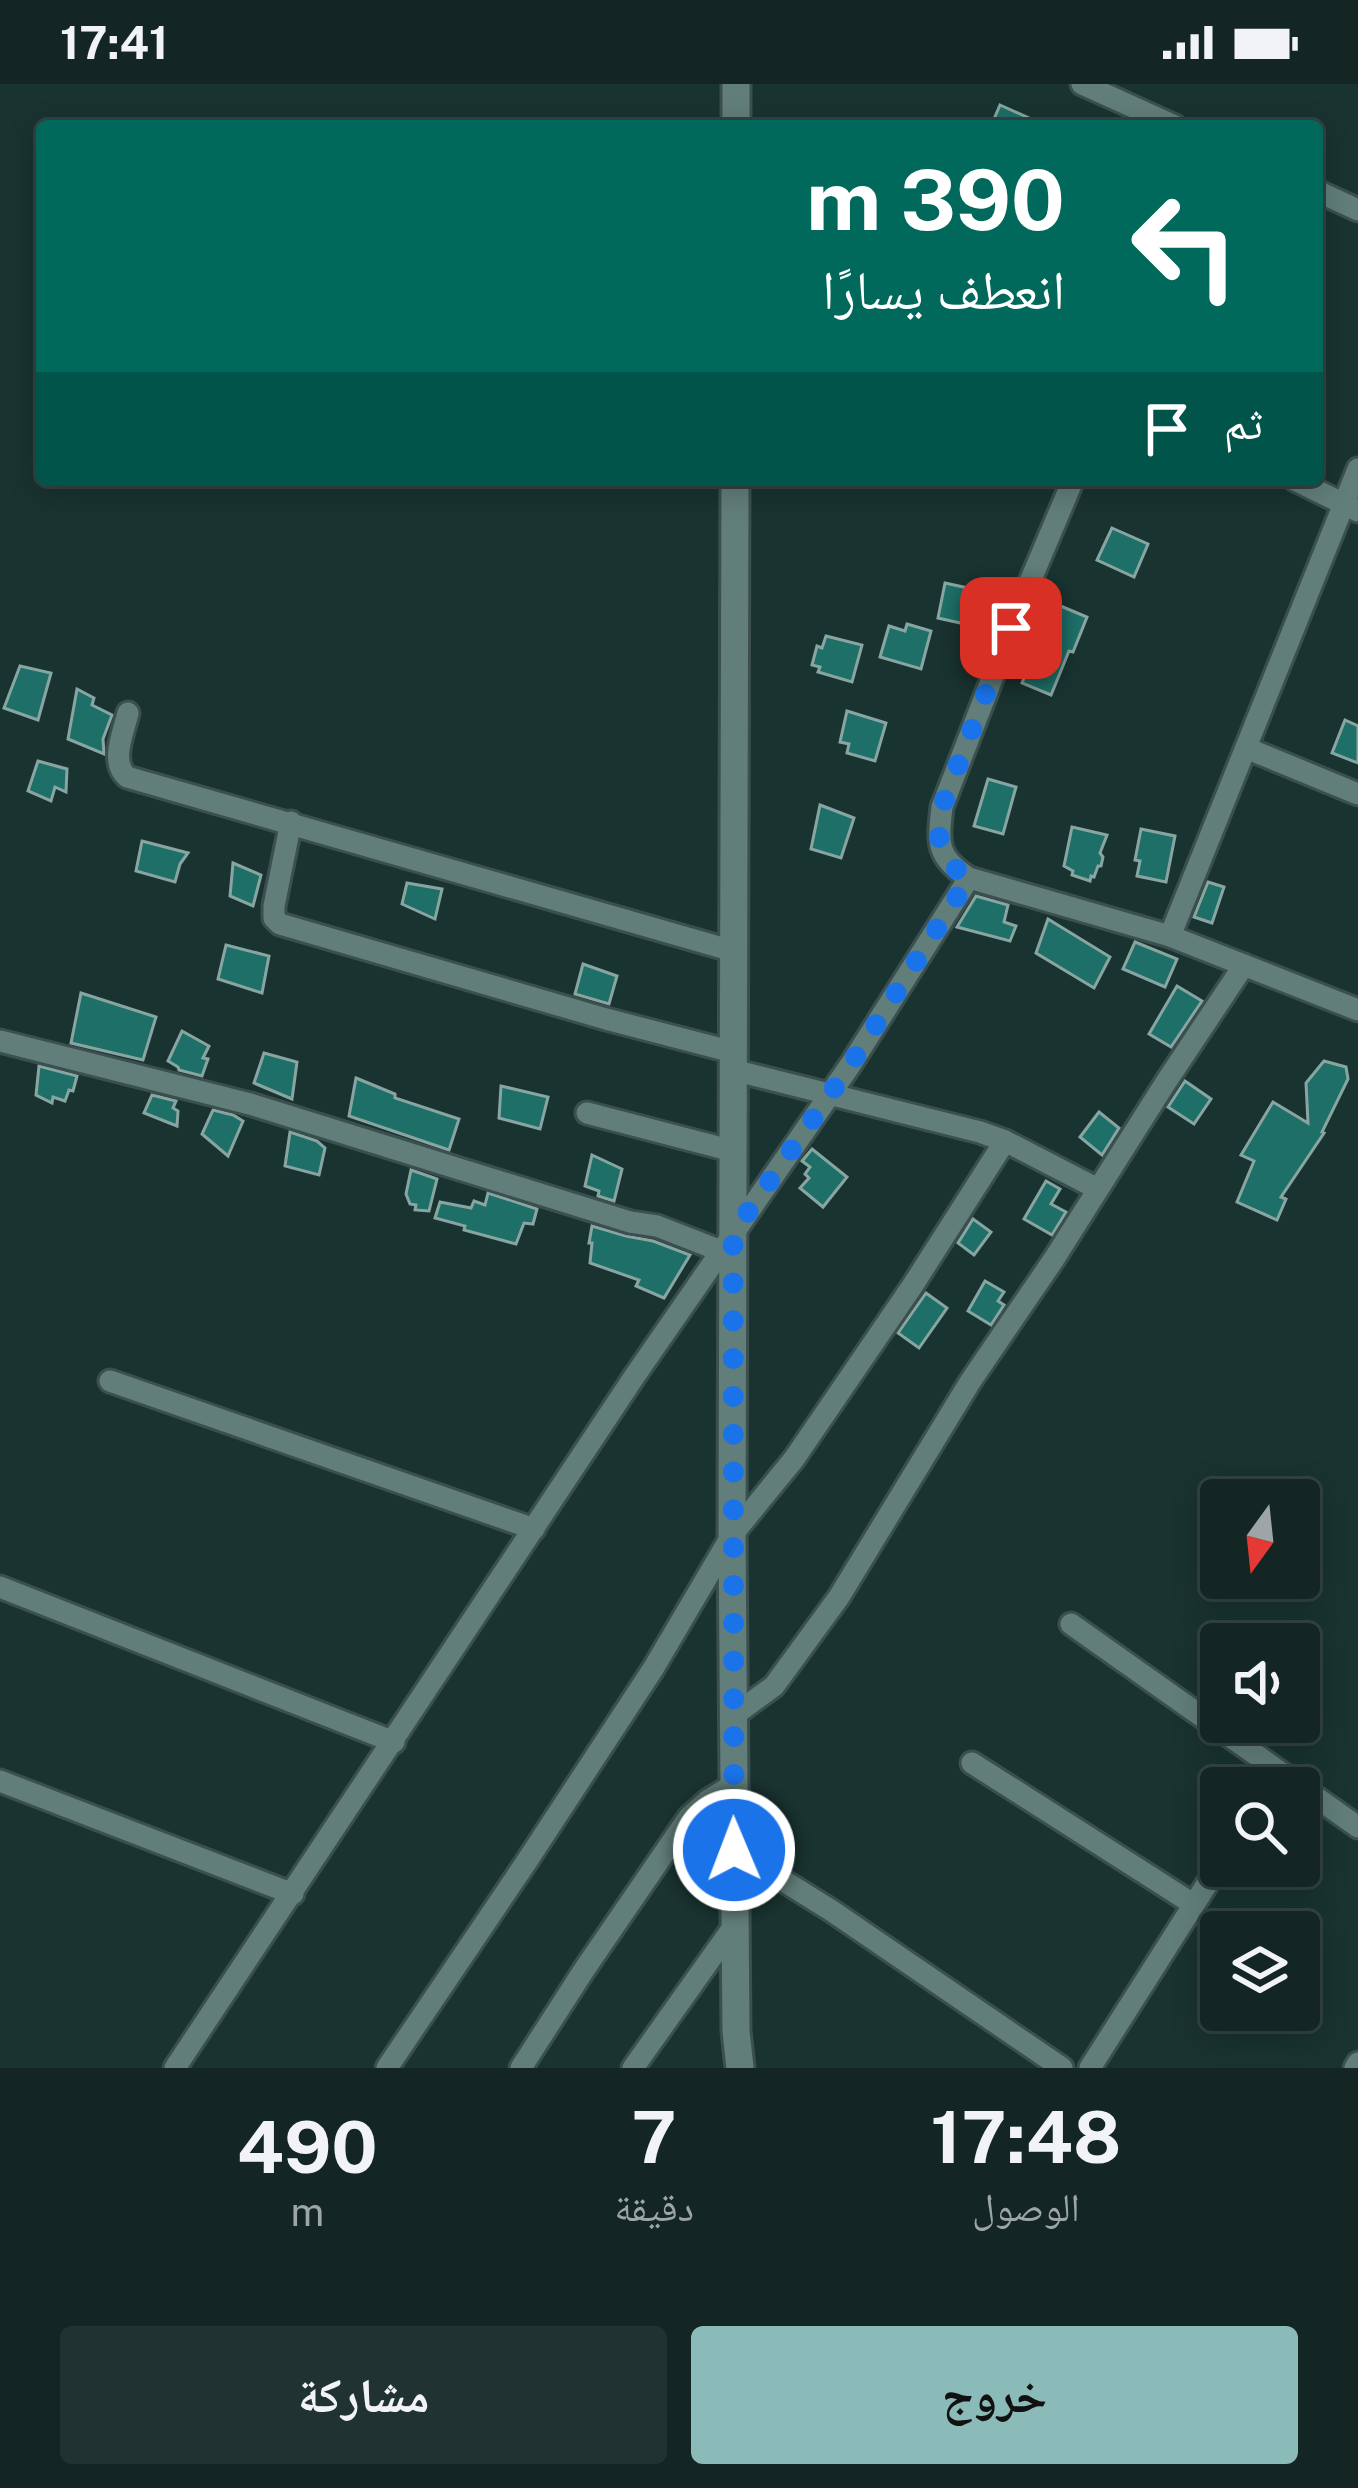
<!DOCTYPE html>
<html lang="ar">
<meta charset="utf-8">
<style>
body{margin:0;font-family:"Public Sans","Noto Naskh Arabic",sans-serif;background:#203231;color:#f1f3f6;direction:rtl;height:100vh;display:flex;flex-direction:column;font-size:45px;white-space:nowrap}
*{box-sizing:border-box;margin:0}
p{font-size:39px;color:#9da5a6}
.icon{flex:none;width:66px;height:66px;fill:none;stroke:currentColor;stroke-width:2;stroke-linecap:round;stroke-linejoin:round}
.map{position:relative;height:1984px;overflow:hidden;direction:ltr}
.side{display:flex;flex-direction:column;background:#132624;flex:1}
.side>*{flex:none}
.banner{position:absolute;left:36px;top:36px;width:1287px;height:366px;border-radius:12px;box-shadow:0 6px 30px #0003,0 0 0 3px #324341;direction:rtl;background:#00695c;color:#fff;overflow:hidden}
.needle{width:78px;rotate:195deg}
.tools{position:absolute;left:1200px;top:1395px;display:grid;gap:24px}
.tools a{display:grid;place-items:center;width:120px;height:120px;border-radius:12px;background:#132624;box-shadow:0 6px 30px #0003,0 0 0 3px #324341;font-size:60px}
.pin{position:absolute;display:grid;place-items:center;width:102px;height:102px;color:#fff;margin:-51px;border-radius:24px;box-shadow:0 6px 18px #0006}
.me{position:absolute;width:132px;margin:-66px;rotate:359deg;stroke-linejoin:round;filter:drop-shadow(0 0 9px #0008)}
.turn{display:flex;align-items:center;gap:42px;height:252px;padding:0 60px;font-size:54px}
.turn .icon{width:156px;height:156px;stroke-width:2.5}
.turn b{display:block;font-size:84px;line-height:102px}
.then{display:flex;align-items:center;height:114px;padding:0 60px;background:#0003;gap:24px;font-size:45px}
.eta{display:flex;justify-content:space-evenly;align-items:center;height:204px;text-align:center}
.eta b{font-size:72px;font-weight:700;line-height:84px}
.cta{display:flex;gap:24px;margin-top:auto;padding:24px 60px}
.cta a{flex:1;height:138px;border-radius:12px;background:#8bbbb9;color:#111;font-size:48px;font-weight:700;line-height:138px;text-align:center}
.cta a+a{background:#203231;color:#f1f3f6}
.status{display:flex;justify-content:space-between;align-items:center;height:84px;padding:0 60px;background:#132624;direction:ltr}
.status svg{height:33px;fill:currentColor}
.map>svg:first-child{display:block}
.building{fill:#1d6f67;stroke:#89a5a1;stroke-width:3}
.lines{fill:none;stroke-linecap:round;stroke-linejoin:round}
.street-casing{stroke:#3b504e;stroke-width:27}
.secondary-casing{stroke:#3b504e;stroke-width:33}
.street{stroke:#627e7a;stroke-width:21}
.secondary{stroke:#627e7a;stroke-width:27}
.route{stroke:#1a73e8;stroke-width:21;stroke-dasharray:0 37.8}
</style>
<div class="status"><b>17:41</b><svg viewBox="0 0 49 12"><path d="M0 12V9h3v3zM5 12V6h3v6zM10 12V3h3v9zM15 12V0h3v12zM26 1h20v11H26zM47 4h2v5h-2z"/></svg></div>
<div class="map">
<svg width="1358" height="1984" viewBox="0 0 1358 1984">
<rect width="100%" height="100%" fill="#193330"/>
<!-- building -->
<g class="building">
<polygon points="1000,21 1047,42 991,42"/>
<polygon points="1112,444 1148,460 1134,493 1097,476"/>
<polygon points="945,499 986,508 978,543 938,534"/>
<polygon points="1044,515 1087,533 1073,568 1069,567 1051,611 1022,599 1040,555 1029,550"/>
<polygon points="907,540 931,547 921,585 880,573 889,542 905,547"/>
<polygon points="826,552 862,561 852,598 818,588 820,583 812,581 817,562 822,564"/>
<polygon points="20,582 51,589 38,636 4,624"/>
<polygon points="77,605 94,614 92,621 112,631 103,655 104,670 68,655"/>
<polygon points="847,627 886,639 875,677 847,669 849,660 840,658"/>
<polygon points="1345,636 1358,642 1358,679 1332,669"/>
<polygon points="38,677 67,685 66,708 55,703 51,717 28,707"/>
<polygon points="988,695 1016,703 1003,750 974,742"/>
<polygon points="820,721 854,734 841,774 811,765"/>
<polygon points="1072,743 1107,751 1100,769 1103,773 1101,782 1098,782 1094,793 1091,792 1090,797 1072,791 1073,787 1064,782"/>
<polygon points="1141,745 1175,752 1166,798 1137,792 1140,777 1135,776"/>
<polygon points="142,757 188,769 180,780 175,798 136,787"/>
<polygon points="233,779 261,791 253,822 230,812"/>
<polygon points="1208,798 1224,803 1212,839 1194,833"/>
<polygon points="407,799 442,805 435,835 402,820"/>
<polygon points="976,812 1008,821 1004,838 1016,842 1010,857 957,843"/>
<polygon points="1048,835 1110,873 1094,904 1036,869"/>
<polygon points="1135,858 1177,875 1165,903 1123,885"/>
<polygon points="226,861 269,872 262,909 218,895"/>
<polygon points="583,880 617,892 609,920 575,910"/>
<polygon points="1177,902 1202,917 1171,963 1149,950"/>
<polygon points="81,909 156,933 143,976 71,959"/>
<polygon points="182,947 209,962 203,974 208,975 202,992 179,986 178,983 168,977"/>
<polygon points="264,969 297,978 292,1015 254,999"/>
<polygon points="1324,977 1346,983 1348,995 1322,1048 1324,1049 1281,1113 1286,1115 1277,1136 1237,1118 1254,1077 1241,1071 1273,1018 1308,1039 1306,999"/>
<polygon points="39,982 77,992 73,1007 69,1006 65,1017 53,1013 52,1019 36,1011"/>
<polygon points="356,994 395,1010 395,1014 459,1035 449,1066 349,1032"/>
<polygon points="1185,997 1211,1015 1194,1040 1168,1023"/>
<polygon points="501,1002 548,1013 540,1045 499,1034"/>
<polygon points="152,1011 176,1017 173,1024 178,1027 177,1042 144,1029"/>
<polygon points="213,1026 233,1031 243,1037 228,1072 202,1050"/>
<polygon points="1099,1028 1119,1044 1102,1071 1080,1053"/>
<polygon points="290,1048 317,1057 325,1064 319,1091 285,1082"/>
<polygon points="812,1065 847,1093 823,1123 800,1104 809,1094 805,1090 810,1083 802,1077"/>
<polygon points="592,1071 622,1085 614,1117 598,1112 599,1107 585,1102"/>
<polygon points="411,1086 437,1095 429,1127 415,1126 416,1121 410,1120 406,1110"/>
<polygon points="1046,1097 1060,1105 1051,1120 1066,1128 1052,1151 1024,1135"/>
<polygon points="488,1109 537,1125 533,1140 524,1139 516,1160 464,1146 465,1142 435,1134 440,1118 471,1124 474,1117 485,1121"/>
<polygon points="973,1135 991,1148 974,1171 958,1159"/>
<polygon points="592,1142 626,1152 653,1157 690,1171 664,1214 636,1202 639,1196 590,1179 592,1159 589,1159"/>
<polygon points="985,1197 1004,1208 998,1217 1004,1221 991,1241 968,1227"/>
<polygon points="926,1209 947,1224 919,1264 898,1249"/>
</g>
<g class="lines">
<!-- street casing -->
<g class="street-casing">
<g id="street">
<polyline points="1082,0 1175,42"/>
<polyline points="1317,107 1358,126"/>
<path d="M1073,396L1029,500L942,723C938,759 936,773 969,794L1170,852L1358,926"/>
<polyline points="1295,396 1358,427"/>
<path d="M128,629C123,650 110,678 127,693L733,867"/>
<polyline points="1246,664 1358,710"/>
<polyline points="291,738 274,822 274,834 280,840 606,935 733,968"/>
<polyline points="1170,852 1358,385"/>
<polyline points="0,957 250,1020 630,1138 657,1142 721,1167"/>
<polyline points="733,986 980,1048 1005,1057 1098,1105"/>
<polyline points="587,1029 733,1067"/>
<polyline points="110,1297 534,1445"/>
<polyline points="0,1503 394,1658"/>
<polyline points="1071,1540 1358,1743"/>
<polyline points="733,1632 774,1602 839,1513 970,1298 1054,1175 1166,998 1244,881"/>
<polyline points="972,1679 1193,1820"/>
<polyline points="0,1697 293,1810"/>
<polyline points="734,1766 832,1827 1062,1984"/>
<polyline points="175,1984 634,1293 851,980 969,794"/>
<polyline points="387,1984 527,1777 653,1585 732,1451 794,1375 913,1201 1005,1057"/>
<polyline points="521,1984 584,1886 689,1733 707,1717 733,1701"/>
<polyline points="633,1984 734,1842"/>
<polyline points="1090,1984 1221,1778"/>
<polyline points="1355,1984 1358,1979"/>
</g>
</g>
<!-- secondary casing -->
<g class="secondary-casing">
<g id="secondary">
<polyline points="736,0 736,42"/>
<polyline points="735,396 732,1451 736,1947 740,1984"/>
</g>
</g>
<!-- street -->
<use href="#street" class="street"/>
<!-- secondary -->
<use href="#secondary" class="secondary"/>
</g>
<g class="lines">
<!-- route -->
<path class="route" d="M734,1766L733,1150L851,980L969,794C935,773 937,760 942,723L1011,544"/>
</g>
</svg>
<div class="tools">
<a><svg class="needle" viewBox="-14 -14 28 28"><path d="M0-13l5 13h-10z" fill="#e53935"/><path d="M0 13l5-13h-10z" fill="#9da5a6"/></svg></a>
<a><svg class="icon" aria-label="sound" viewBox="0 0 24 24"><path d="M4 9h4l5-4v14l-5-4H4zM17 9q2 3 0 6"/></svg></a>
<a><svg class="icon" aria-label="search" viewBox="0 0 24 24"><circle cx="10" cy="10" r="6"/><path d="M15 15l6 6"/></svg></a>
<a><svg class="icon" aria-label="layers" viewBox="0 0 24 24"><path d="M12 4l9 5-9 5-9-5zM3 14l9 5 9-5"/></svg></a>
</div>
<div class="pin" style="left:1011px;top:544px;background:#d93025"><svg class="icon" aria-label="arrive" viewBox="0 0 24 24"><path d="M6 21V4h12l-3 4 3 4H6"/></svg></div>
<svg class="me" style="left:734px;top:1766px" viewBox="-20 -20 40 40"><circle r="17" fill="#1a73e8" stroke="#fff" stroke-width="3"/><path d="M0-11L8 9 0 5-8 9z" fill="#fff"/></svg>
<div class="banner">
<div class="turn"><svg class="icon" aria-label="left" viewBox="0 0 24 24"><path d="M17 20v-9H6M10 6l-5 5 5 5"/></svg><div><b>390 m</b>انعطف يسارًا</div></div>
<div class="then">ثم<svg class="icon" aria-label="arrive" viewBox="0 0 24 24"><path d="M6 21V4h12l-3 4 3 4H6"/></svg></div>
</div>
</div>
<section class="side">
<div class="eta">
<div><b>17:48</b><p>الوصول</p></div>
<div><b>7</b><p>دقيقة</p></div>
<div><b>490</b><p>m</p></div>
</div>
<div class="cta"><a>خروج</a><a>مشاركة</a></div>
</section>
